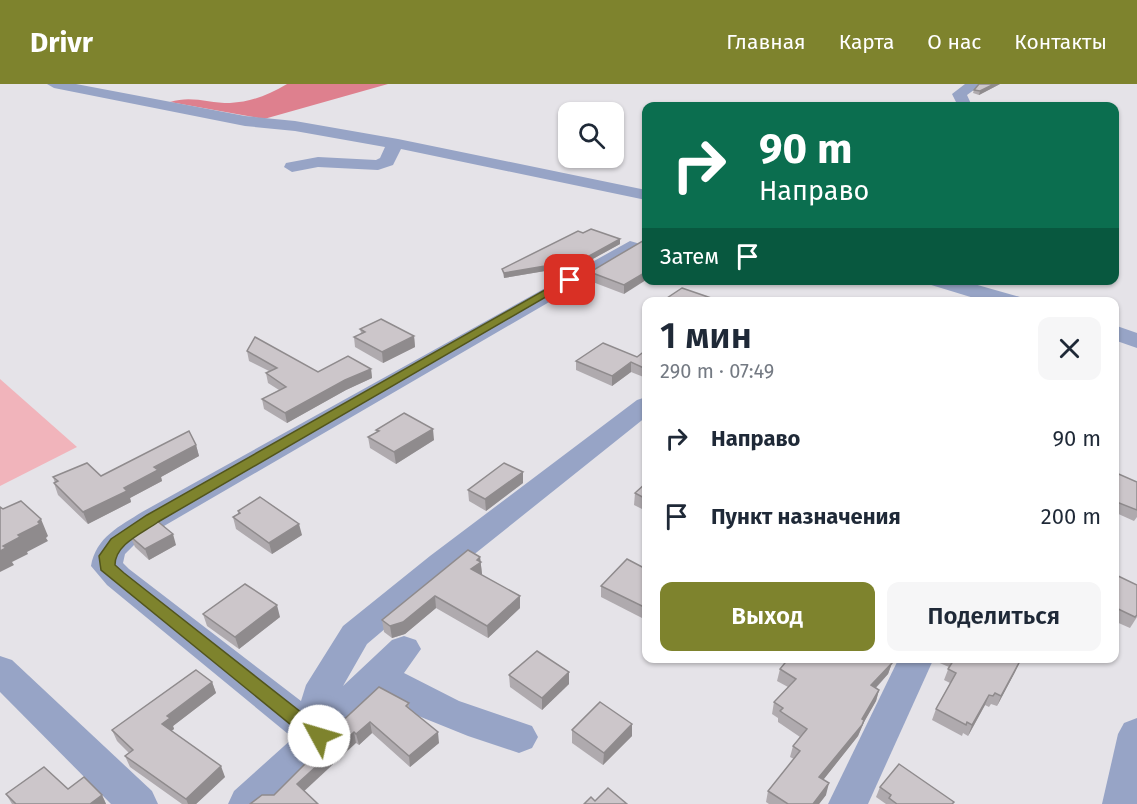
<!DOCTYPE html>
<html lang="ru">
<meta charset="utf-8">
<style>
body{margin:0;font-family:"Fira Sans",sans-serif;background:#f6f6f7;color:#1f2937;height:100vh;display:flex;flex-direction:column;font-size:22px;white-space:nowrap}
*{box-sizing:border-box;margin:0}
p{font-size:20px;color:#747a83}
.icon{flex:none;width:33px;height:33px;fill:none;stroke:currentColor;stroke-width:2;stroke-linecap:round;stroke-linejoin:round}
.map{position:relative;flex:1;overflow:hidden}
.drawer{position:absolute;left:642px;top:213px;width:477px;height:366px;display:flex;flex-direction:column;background:#fff;border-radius:12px;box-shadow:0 2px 4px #0004}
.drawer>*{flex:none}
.hud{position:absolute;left:642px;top:18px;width:477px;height:183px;border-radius:12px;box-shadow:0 2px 4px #0004;background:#0b6e4f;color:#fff;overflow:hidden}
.controls{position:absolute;left:558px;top:18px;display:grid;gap:12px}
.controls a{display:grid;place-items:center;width:66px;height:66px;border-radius:12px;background:#fff;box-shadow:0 2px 4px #0004;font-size:30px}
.pin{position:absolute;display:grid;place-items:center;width:51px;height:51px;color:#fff;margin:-26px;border-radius:12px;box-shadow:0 3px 9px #0006}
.me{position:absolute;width:66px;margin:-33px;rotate:309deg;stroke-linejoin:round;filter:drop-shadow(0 0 4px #0008)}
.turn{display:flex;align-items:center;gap:21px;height:126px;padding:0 18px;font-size:27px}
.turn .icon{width:78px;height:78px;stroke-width:2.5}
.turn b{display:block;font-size:42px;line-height:51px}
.then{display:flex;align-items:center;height:57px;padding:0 18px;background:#0003;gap:12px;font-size:22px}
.round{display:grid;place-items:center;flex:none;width:63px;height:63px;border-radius:12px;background:#f6f6f7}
.headline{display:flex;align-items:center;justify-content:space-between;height:102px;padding:0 18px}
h1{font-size:36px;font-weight:600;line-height:45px}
.button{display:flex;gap:12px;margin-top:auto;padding:12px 18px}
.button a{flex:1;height:69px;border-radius:12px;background:#7e832d;color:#fff;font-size:24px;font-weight:600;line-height:69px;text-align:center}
.button a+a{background:#f6f6f7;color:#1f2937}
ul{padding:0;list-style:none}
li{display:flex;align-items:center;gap:18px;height:78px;padding:0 18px}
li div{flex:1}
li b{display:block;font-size:22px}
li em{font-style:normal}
header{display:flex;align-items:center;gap:36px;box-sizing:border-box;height:84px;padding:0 30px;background:#7e832d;color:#fff}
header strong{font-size:28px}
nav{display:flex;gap:33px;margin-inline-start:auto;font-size:21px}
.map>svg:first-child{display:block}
.green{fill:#f1b4bb}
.forest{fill:#de808e}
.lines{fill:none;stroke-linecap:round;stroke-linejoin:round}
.minor{fill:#97a4c6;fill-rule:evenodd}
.wall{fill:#afaaae}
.shaded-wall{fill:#8f8b8d}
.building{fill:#ccc6ca;stroke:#8f8b8d;stroke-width:1.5}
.route{fill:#7e832d;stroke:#52551d;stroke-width:1.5}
</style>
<header>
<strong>Drivr</strong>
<nav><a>Главная</a><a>Карта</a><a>О нас</a><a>Контакты</a></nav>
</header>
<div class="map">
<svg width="1137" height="720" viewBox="0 0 1137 720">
<rect width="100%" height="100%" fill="#e5e3e8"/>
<!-- green -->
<polygon class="green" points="0,295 77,363 0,402"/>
<!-- forest -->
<path class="forest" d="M287,0H388L264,35L170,18C191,11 208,19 230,19C251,18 268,11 287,0Z"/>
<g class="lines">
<!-- minor -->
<g class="minor">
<polygon points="47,0 76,0 245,32 295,37 398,55 646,106 646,116 401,65 393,81 378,86 318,83 292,88 284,83 286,79 318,73 376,76 380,74 385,63 295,47 245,42 54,4"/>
<polygon points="965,0 982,0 967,11 972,22 958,22 952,10"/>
<path d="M630,157L637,159L640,163L637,167L164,442L134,461L125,470L123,479L129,485L301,617L306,601L343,542L430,472L637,316L646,313V333L452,488L367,560L343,602L392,556L404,552L416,556L421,565L404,589L459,617L532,642L538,653L532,664L519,669L468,652L416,631L381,611L338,652L332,664L276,720H228L234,707L293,654L107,501L91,482C96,453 120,442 142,428Z"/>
<polygon points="925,196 960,196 1020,213 1023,218 987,218 928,200"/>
<polygon points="1114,241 1137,249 1137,264 1114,256"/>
<polygon points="0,572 12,576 152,707 158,720 111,720 0,608"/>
<polygon points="899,574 934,574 868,720 828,720"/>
<polygon points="1137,634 1137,720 1102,720 1118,650 1124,639"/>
</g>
</g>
<!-- wall -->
<g class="wall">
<polygon points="979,0 1000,0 979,11 973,9 974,6"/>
<polygon points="583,149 620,155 620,160 569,188 553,182 545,187 504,194 502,185"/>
<polygon points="646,155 624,210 590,197 590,188"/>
<polygon points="360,245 414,252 415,263 383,279 355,263 354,253 361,249"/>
<polygon points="646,266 646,294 631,288 612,302 576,286 576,277 637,273"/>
<polygon points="247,267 318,288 371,285 372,294 346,306 287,339 264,325 262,315 279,306 268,299 266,289 269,287 249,277"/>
<polygon points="376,346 434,356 396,380 370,364 368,353 377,348"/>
<polygon points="196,361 199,372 161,393 162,397 130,414 131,418 88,440 58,411 54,399 55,399 53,393 101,392"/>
<polygon points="1114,388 1137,398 1137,433 1134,437 1114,428"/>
<polygon points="523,399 486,427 469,417 468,406"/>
<polygon points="646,399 646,427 634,421 635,409"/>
<polygon points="238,427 302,451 272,470 236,445 233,433 238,430"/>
<polygon points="130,452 176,461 149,476 135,463"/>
<polygon points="480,473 482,490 480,490 520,524 488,554 436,524 405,550 392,554 384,548 382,536"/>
<polygon points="646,485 642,534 601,513 601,502"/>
<polygon points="1114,490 1137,533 1130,544 1114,537"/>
<polygon points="203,530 280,533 239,565 207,542"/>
<polygon points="713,574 724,574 721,579"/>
<polygon points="789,574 886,574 892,579 888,590 876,604 879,606 876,617 864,638 858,652 823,696 826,711 819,720 769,720 766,718 768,707 794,675 790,673 793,662 800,653 778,638 778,634 772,630 774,618 788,603 777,597 780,585"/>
<polygon points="936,574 1015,574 1020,577 1015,588 997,622 991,620 989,623 985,621 968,652 963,649 962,652 932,636 936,625 950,599 944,596 949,583 935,577"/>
<polygon points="509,591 569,600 542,626 510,603"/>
<polygon points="212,598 216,609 173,642 174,645 171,647 225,693 196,720 182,720 130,683 125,672 129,669 117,657 112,646"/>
<polygon points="409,619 409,624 439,659 410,683 372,649 359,661 356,659 331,654"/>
<polygon points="572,646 632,652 603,681 572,659"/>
<polygon points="880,703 954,718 953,720 886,720 876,713"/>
<polygon points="68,705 102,711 106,720 12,720 6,710"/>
</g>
<!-- shaded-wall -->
<g class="shaded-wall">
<polygon points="994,0 1000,0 979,11 980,7"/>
<polygon points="620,155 620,160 569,188 569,183"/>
<polygon points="553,177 553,182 545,187 504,194 504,189"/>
<polygon points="646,188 646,196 624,210 624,201"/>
<polygon points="414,252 415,263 383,279 382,268"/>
<polygon points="631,278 631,288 612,302 612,292"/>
<polygon points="371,285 372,294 346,306 287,339 285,329 345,296"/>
<polygon points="433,345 434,356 396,380 394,368"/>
<polygon points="196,361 199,372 161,393 162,397 130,414 131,418 88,440 83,428 124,404 154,383"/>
<polygon points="523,388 523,399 486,427 485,415"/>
<polygon points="41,435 48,452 46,454 48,457 27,468 28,470 12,478 14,481 0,488 0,467 3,462"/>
<polygon points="299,440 302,451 272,470 269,459"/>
<polygon points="173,450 176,461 149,476 145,465"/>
<polygon points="480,473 482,490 472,497 471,485 477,476"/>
<polygon points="435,512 436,524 405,550 392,554 390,542"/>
<polygon points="520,512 520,524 488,554 487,542"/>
<polygon points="646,518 646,529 642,534 642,522"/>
<polygon points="277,521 280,533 239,565 235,553"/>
<polygon points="1020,577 1015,588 997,622 1001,612"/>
<polygon points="892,579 888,590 868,612 871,601"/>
<polygon points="569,588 569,600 542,626 542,614"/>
<polygon points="212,598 216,609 173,642 174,645 166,651 162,640 167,632"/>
<polygon points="879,606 876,617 864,638 858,652 816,705 819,693 862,635"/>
<polygon points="989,611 985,621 968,652 972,641"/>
<polygon points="370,638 372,649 359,661 356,650"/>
<polygon points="632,640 632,652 603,681 604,669"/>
<polygon points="354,648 356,659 300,711 297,700"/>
<polygon points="438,648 439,659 410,683 409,672"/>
<polygon points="221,682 225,693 196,720 188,720 186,715"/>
<polygon points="829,699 826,711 819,720 813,720"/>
<polygon points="102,711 106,720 90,720"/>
</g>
<!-- building -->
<g class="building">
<polygon points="979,0 994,0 980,7 974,6"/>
<polygon points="591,145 620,155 569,183 553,177 545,182 504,189 502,185 578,147 583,149"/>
<polygon points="646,155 646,188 624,201 590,188"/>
<polygon points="682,204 711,214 714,218 665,218 664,216"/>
<polygon points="381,235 414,252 382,268 354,253 365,248 360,245"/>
<polygon points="255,253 318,288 348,272 371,285 345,296 285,329 262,315 286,303 266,289 277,284 247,267"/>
<polygon points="603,259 637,273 646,266 646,285 631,278 612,292 576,277"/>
<polygon points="404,329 433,345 394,368 368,353 379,347 376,346"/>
<polygon points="189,347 196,361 154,383 158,386 124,404 127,407 83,428 54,399 58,397 53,393 87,379 101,392"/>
<polygon points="504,379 523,388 485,415 468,406"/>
<polygon points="1114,388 1137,398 1137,426 1114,417"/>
<polygon points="646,399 646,415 635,409"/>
<polygon points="260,413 299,440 269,459 233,433 240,429 238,427"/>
<polygon points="21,417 41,435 38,438 40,440 18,451 20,453 3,462 6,464 0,467 0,423 3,425"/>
<polygon points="156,436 173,450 145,465 130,452"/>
<polygon points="468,466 480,473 477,476 481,478 471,485 520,512 487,542 435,512 403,538 390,542 382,536"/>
<polygon points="627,475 646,485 646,518 642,522 601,502"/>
<polygon points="1114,490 1137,501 1137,531 1135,533 1114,523"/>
<polygon points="245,500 277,521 235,553 203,530"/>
<polygon points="537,567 569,588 542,614 509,591"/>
<polygon points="789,574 885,574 892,579 871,601 879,606 862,635 864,636 862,641 819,693 829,699 813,720 788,720 768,707 800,667 793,662 807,645 780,627 783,624 774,618 796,595 780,585"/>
<polygon points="955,574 1015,574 1020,577 1001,612 995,609 993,612 989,611 972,641 967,638 966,641 936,625 956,589 948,585"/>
<polygon points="196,586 212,598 167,632 170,634 162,640 221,682 186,715 125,672 133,666 112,646"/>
<polygon points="379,603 409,619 406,622 438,648 409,672 370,638 356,650 354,648 297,700 318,720 250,720 262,711 274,711 331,654 337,642"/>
<polygon points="600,618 632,640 604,669 572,646"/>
<polygon points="899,680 954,718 952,720 897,720 889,714 891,711 880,703"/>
<polygon points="44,683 68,705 84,693 102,711 90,720 16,720 6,710"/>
<polygon points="608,704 627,720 584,720 591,713 595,717"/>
</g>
<!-- route -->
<path class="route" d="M566,194L575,196L158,438C143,449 115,460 115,481L124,489L325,647L328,652L325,658L319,661L312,658L101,486L99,472L111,455L147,431Z"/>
</svg>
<div class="controls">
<a><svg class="icon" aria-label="search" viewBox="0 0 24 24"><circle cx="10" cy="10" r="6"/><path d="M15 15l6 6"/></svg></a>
</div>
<div class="pin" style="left:570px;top:196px;background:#d93025"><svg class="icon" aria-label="arrive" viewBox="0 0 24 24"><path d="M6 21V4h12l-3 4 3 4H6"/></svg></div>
<svg class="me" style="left:319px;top:652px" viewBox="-20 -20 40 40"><circle r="19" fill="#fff"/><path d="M0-13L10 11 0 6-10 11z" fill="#7e832d"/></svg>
<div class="hud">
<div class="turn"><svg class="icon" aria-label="right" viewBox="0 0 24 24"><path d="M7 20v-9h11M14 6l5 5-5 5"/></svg><div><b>90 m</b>Направо</div></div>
<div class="then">Затем<svg class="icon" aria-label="arrive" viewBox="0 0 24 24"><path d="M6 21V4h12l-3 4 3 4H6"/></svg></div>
</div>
<section class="drawer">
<div class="headline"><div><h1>1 мин</h1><p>290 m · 07:49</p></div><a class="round"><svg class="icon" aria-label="close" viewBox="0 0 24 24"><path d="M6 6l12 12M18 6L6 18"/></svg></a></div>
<ul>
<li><svg class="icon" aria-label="right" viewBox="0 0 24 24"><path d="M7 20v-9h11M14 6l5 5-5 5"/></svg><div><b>Направо</b></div><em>90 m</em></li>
<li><svg class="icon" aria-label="arrive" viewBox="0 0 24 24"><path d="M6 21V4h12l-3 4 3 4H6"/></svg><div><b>Пункт назначения</b></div><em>200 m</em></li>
</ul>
<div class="button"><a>Выход</a><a>Поделиться</a></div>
</section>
</div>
